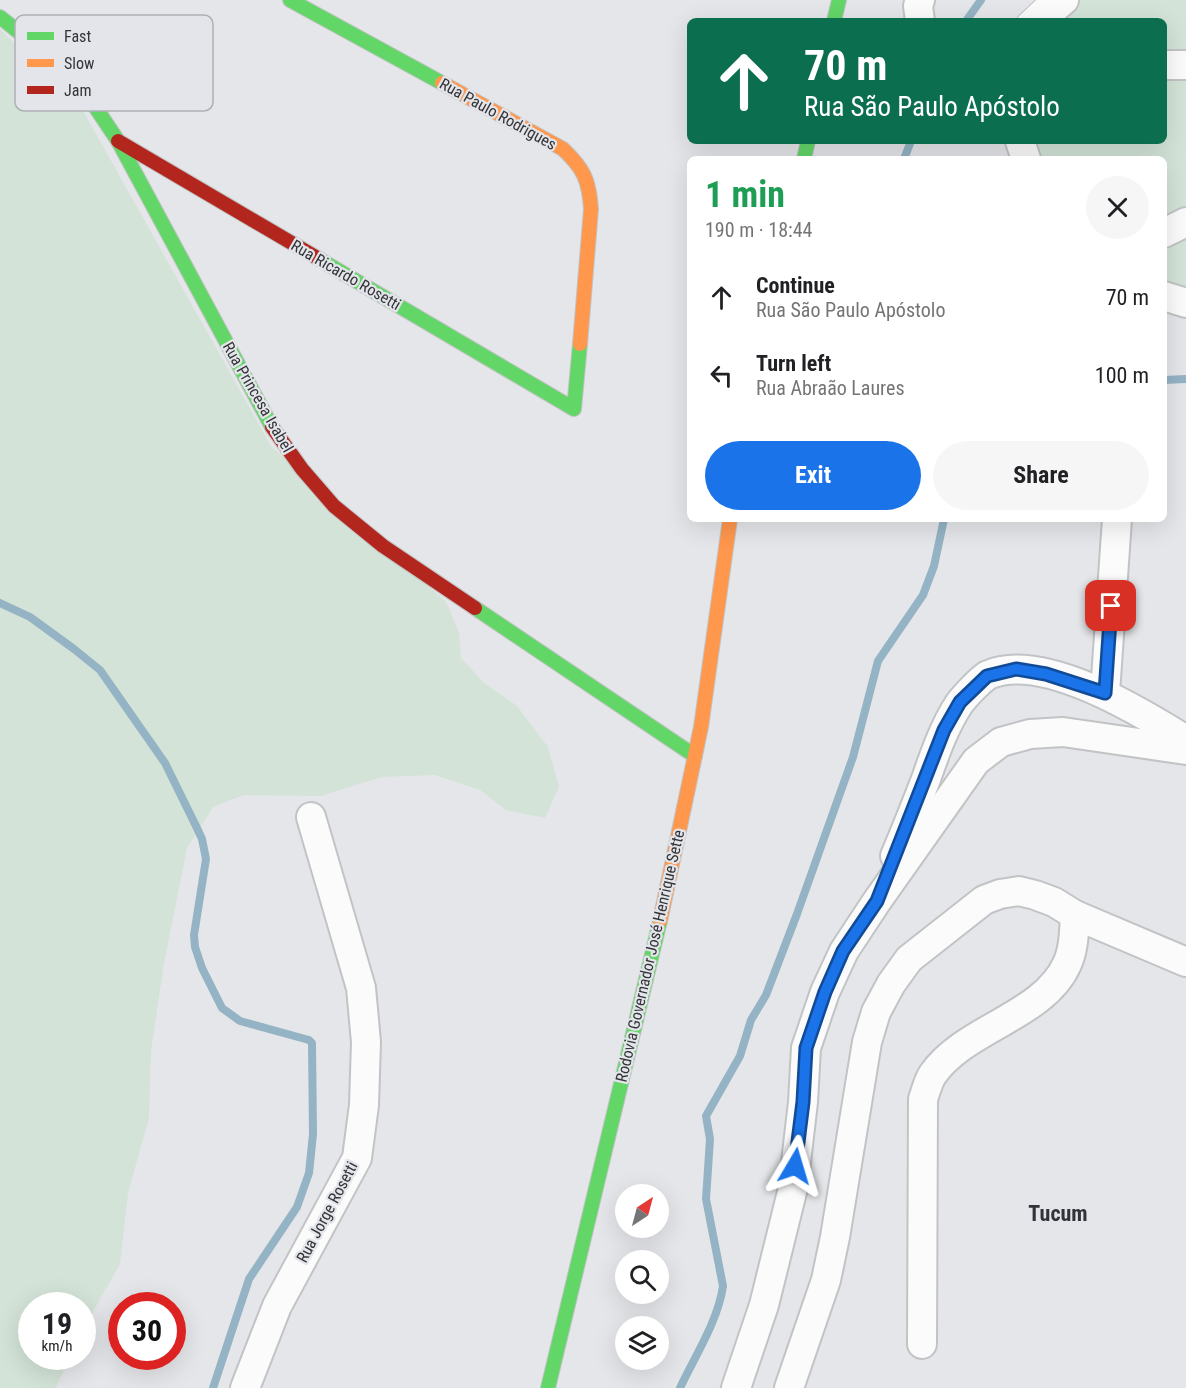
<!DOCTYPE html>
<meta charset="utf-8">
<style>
body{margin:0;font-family:"Roboto Condensed",sans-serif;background:#f6f6f6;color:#202124;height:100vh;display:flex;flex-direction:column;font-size:22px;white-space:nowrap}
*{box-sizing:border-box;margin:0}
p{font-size:20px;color:#757577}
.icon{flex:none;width:33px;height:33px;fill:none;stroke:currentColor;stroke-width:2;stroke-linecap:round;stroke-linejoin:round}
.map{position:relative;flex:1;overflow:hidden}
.drawer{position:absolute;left:687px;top:156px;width:480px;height:366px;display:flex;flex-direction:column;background:#fff;border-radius:9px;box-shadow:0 6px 24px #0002}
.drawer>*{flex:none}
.hud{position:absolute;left:687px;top:18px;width:480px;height:126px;border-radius:9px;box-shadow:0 6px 24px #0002;background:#0b6e4f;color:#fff;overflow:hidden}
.needle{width:39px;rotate:36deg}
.fabs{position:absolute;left:615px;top:1184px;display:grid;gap:12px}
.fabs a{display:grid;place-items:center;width:54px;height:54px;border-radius:50%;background:#fff;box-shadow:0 6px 24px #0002;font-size:30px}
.speed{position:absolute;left:18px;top:1292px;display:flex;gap:12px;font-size:30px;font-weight:700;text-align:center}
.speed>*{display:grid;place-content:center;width:78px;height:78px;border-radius:50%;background:#fff;box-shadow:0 6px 24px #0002;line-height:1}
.speed small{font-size:15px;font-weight:400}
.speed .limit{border:9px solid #d22;background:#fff;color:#111}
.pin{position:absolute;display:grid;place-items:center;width:51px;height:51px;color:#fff;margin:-26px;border-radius:12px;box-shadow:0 3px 9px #0006}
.me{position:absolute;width:66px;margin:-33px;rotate:7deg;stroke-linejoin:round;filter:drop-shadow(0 0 4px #0008)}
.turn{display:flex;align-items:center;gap:21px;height:126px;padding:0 18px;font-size:27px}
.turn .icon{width:78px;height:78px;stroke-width:2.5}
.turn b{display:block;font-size:42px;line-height:51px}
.round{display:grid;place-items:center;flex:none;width:63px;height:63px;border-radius:32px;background:#f6f6f6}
.headline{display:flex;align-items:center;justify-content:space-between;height:102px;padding:0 18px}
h1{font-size:36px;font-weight:700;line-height:45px;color:#1e9e55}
.action{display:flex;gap:12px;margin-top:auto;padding:12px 18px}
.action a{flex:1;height:69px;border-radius:36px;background:#1a73e8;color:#fff;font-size:24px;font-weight:700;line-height:69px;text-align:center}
.action a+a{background:#f6f6f6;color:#202124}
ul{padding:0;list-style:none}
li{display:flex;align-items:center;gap:18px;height:78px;padding:0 18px}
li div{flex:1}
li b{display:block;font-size:22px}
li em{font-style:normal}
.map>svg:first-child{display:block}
.green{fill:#d3e3d7}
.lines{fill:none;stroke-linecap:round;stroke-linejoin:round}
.stream{stroke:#94b3c4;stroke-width:8}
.lane-casing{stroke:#c2c3c5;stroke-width:16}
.street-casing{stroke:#c2c3c5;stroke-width:32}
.fast-casing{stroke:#c2c3c5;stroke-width:16}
.slow-casing{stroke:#c2c3c5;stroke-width:16}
.jam-casing{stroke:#c2c3c5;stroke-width:16}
.lane{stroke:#fbfbfc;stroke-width:14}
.street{stroke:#fbfbfc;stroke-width:28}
.fast{stroke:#63d668;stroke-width:14}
.slow{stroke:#ff974d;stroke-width:14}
.jam{stroke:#b3261e;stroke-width:14}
.route-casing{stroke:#114b97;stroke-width:15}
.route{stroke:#1a73e8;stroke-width:10}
.labels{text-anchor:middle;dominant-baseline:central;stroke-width:4.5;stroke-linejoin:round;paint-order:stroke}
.street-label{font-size:16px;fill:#333436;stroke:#e3e5eb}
.district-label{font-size:22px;font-weight:bold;fill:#323338;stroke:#e3e5eb}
.key{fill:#e3e5eb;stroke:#aeb0b5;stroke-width:1.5}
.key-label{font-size:16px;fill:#333436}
</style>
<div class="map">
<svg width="1186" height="1388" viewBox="0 0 1186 1388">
<rect width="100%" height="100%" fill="#e5e6e9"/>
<!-- green -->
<g class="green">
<polygon points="1045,0 1186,0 1186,291 1164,286 1164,159 1036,159 1027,141 1164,141 1164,21 1035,21"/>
<polygon points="0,29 82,109 271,446 446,602 459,632 461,658 484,683 517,706 548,747 559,787 545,818 506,810 480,790 435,775 382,777 321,796 244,795 213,807 187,848 164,963 151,1051 149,1118 128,1193 120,1264 83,1329 82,1305 32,1305 32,1356 70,1356 56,1388 0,1388"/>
</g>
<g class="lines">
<!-- stream -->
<g class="stream">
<polyline points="966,21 981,0"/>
<polyline points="904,159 911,141"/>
<polyline points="1164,380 1186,379"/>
<polyline points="0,603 30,617 74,649 100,670 165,763 196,826 202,839 206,859 194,935 195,947 202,968 222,1008 240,1021 309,1040 312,1043 313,1134 309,1173 297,1207 249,1279 213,1388"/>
<path d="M680,1388C695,1356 718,1321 723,1286L706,1199L710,1139L706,1116L740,1056L751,1020L766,995L797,914L853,757L878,661L923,595L934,566L944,519"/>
</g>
<!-- lane casing -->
<g class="lane-casing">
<polyline id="lane" points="1024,21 1040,6"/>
</g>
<!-- street casing -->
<g class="street-casing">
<g id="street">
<polyline points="920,0 918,6 920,21"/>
<polyline points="1040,21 1064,0"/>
<polyline points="1164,65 1186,65"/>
<polyline points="1020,141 1026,159"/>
<polyline points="1164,233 1186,222"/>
<polyline points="1164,296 1186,303"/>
<polyline points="1105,693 1117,519"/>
<path d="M895,856C906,830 916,805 926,779C935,753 944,727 959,704C964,697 981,679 988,675C1042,651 1141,712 1186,740"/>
<path d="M922,1344L923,1099C926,1091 928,1081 933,1074C965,1028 1044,1016 1067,964C1074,949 1074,931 1075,915"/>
<polyline points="245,1388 277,1306 357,1158 364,1105 366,1042 361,988 311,817"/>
<polyline points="736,1388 764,1305 793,1188 803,1102 806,1048 825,992 844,951 877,901 976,761 1001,742 1030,734 1063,732 1186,750"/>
<polyline points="789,1388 826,1280 835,1237 867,1042 876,1012 891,984 909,959 984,900 1000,894 1019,891 1035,895 1054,902 1075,915 1186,962"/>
</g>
</g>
<!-- fast casing -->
<g class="fast-casing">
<g id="fast">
<polyline points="290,0 442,83"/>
<polyline points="0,17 60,65 92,102 118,141 272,427"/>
<polyline points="834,21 839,0"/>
<polyline points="804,159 808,141"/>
<polyline points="319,259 574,409 580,344"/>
<polyline points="475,608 695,756"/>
<polyline points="548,1388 660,921"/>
</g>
</g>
<!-- slow casing -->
<g class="slow-casing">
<g id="slow">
<path d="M442,83L563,149C584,169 589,180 591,209L580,344"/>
<polyline points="660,921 701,727 730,519"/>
</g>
</g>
<!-- jam casing -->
<g class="jam-casing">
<g id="jam">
<polyline points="118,141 319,259"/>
<polyline points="272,427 302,469 334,506 383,546 475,608"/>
</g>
</g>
<!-- lane -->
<use href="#lane" class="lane"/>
<!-- street -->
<use href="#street" class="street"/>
<!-- fast -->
<use href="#fast" class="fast"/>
<!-- slow -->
<use href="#slow" class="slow"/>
<!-- jam -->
<use href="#jam" class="jam"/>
</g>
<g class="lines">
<!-- route casing -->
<g class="route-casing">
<polyline id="route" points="795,1166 803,1102 806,1048 825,992 843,951 877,901 944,730 960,702 987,676 1016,669 1046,674 1105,693 1111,606"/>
</g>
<!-- route -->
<use href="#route" class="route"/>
</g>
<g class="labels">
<!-- street labels -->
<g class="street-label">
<text transform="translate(498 114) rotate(29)">Rua Paulo Rodrigues</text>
<text transform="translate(346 275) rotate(30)">Rua Ricardo Rosetti</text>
<text transform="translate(258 397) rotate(60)">Rua Princesa Isabel</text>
<text transform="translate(650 956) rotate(-77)">Rodovia Governador José Henrique Sette</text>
<text transform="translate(327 1212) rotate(-62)">Rua Jorge Rosetti</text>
</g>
<!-- district labels -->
<g class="district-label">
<text x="1058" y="1213">Tucum</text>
</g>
</g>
<!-- legend -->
<rect x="15" y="15" width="198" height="96" rx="9" class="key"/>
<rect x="27" y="32" width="27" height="8" fill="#63d668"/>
<rect x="27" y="59" width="27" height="8" fill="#ff974d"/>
<rect x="27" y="86" width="27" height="8" fill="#b3261e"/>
<g class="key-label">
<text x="64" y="42">Fast</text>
<text x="64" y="69">Slow</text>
<text x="64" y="96">Jam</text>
</g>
</svg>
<div class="fabs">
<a><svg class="needle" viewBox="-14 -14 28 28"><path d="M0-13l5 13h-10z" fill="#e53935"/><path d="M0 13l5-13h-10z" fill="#757577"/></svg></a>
<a><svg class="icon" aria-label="search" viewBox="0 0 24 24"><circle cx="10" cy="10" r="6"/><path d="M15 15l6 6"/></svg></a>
<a><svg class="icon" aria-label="layers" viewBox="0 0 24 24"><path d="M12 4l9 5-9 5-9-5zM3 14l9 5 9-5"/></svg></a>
</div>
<div class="speed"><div>19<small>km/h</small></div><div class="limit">30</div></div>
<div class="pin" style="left:1111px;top:606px;background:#d93025"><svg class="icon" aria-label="arrive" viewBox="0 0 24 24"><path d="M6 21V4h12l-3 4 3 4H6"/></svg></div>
<svg class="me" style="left:795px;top:1166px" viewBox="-20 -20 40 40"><path d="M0-17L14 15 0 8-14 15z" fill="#1a73e8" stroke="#fff" stroke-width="4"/></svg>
<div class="hud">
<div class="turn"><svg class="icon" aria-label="ahead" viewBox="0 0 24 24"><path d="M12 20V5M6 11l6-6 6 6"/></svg><div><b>70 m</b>Rua São Paulo Apóstolo</div></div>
</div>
<section class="drawer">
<div class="headline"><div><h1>1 min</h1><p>190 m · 18:44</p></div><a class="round"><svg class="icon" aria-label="close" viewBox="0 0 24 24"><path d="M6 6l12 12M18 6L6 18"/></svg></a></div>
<ul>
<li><svg class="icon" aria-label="ahead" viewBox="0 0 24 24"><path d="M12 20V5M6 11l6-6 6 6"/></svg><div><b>Continue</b><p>Rua São Paulo Apóstolo</p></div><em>70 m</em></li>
<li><svg class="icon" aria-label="left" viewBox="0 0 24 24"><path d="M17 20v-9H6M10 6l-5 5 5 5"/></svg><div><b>Turn left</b><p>Rua Abraão Laures</p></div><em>100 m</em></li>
</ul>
<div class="action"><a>Exit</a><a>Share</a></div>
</section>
</div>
